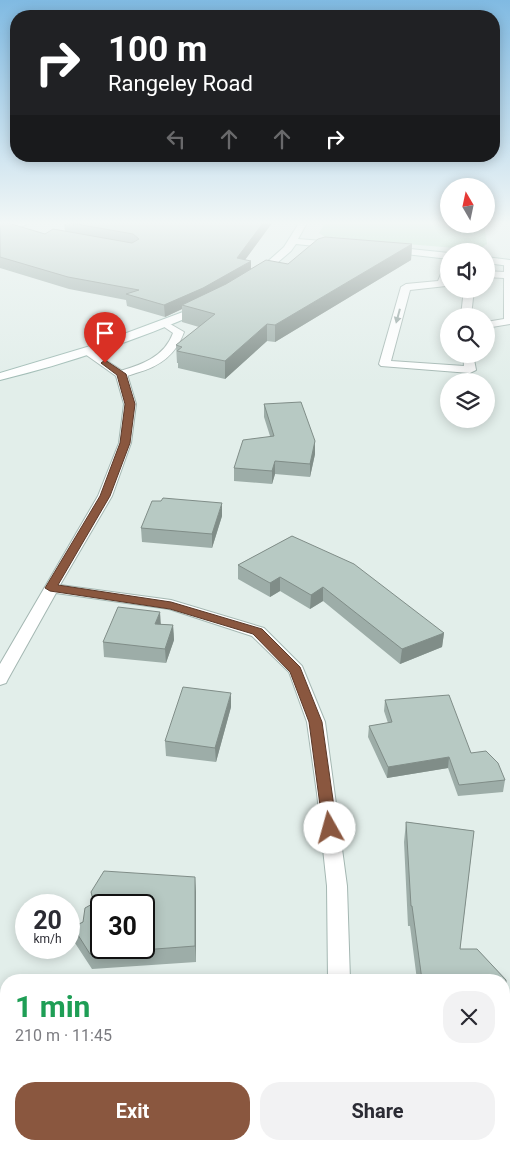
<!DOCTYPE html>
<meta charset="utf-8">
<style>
body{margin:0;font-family:Roboto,sans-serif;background:#f2f2f3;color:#2b2b33;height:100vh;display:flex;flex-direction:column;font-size:19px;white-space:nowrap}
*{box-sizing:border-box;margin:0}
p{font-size:16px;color:#7c7c81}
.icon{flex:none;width:28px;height:28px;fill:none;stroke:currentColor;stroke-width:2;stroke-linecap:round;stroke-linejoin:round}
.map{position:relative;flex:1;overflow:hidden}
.side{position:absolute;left:0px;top:974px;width:510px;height:176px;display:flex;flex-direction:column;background:#fff;border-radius:20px 20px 0 0;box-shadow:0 2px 12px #0003}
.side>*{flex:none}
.top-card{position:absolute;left:10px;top:10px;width:490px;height:152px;border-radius:20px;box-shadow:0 2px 12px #0003;background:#202124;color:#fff;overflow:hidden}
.needle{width:32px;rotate:351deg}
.fabs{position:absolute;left:440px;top:178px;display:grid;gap:10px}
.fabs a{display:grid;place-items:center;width:55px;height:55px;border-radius:50%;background:#fff;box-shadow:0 2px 12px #0003;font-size:25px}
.speed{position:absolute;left:15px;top:894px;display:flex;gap:10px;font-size:25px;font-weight:700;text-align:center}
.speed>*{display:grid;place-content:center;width:65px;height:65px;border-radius:50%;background:#fff;box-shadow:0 2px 12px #0003;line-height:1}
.speed small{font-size:12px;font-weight:400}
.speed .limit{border:2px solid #111;border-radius:8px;background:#fff;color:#111}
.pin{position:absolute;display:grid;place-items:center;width:42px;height:42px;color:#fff;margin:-51px -21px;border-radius:50% 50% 50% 0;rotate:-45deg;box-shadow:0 0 5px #0007}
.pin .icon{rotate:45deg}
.me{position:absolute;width:55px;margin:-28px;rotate:353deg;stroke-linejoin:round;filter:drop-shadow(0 0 4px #0008)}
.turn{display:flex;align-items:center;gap:18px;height:105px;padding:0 15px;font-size:22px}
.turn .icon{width:65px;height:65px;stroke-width:2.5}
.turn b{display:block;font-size:35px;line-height:42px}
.lanes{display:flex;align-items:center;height:48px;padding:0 15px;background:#0003;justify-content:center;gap:25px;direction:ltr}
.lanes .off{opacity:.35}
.round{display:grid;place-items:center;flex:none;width:52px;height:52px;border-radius:20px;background:#f2f2f3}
.summary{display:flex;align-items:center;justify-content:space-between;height:85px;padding:0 15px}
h1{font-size:30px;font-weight:700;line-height:38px;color:#1e9e55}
.cta{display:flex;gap:10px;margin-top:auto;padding:10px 15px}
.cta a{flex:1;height:58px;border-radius:20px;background:#8a573f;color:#fff;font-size:20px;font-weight:700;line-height:58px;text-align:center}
.cta a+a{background:#f2f2f3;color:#2b2b33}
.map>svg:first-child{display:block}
.green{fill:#b8e1c8}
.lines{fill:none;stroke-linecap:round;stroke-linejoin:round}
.service-casing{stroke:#a4b7b2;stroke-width:2}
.minor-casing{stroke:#a4b7b2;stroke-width:2}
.secondary-casing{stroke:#9fbbb4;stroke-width:2}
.service{fill:#fff;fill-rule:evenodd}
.minor{fill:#fff;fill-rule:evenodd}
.secondary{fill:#fff;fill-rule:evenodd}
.wall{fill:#9dada8}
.shaded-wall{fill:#808d88}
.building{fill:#b7c9c3;stroke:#808d88;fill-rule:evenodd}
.oneway{fill:#90a09d}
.route{fill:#8a573f;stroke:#5a3929}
</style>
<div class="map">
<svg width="510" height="1149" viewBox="0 0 510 1149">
<rect width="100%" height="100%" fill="#e2eeea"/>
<!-- green -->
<polygon class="green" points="325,223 484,224 487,244 478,250 325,237 319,233"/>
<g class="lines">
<!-- service casing -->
<g class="service-casing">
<g id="service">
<polygon points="510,260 510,324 486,328 486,322 504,319 504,278 486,277 486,271 504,272 504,263"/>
<polygon points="449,264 449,280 446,286 410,290 391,361 464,366 463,354 473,354 476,370 470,373 381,366 379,364 401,287 406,284 438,281 444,267"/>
<polygon points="464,289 474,289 471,316 461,316"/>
<path d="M165,321L184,332C176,355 159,367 136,373C130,375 123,378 117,376L115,374L117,372C140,365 164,358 173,333L160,324Z"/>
</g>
</g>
<!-- minor casing -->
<g class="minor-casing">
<g id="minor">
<polygon points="18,223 30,223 0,235 0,229"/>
<polygon points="89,349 127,374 136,404 131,443 112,496 60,585 171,600 264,628 302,666 325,722 347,886 350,980 328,980 327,886 317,793 307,722 289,672 252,636 169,609 56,593 8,679 6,683 0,685 0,664 98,496 119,443 124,404 116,376 85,354 83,352"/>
<polygon points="322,1144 346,1144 346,1149 320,1149"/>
</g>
</g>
<!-- secondary casing -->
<g class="secondary-casing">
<g id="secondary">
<polygon points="299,223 307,223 298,239 334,242 339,245 334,248 296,244 291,251 263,275 257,275 257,271 284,247"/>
<polygon points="391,247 449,253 449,259 388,252 386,250"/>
<polygon points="486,257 510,260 510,266 486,263"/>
<path d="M199,306L204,309L203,311C137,340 69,363 0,380V373L97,344Z"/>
</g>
</g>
<!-- service -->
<use href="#service" class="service"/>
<!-- minor -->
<use href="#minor" class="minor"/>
<!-- secondary -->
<use href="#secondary" class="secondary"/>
</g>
<!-- wall -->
<g class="wall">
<polygon points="0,223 45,234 65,231 64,223 272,223 245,260 251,269 288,264 412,244 411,260 275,342 267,341 225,379 178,368 178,363 177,363 176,345 199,327 182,322 182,309 165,317 127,306 126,300 69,289 0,268"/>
<polygon points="264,404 315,441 315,454 310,477 275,474 272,484 234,481 234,468 270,436 264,417"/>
<polygon points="161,501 222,516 212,548 142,542 141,528"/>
<polygon points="292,536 444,633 442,647 400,664 323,601 310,609 280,591 270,597 238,579 238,565"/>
<polygon points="160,624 173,625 174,640 166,663 104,657 103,642"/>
<polygon points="385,700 471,753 505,780 503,792 458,796 448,768 387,778 368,737 369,726 388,723 384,711"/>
<polygon points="231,707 216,762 166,756 165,741"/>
<polygon points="406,822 474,831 460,949 477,949 506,980 506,996 510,1027 510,1047 507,1059 504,1059 504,980 417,980 410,926 408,926 404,842"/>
<polygon points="195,877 196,962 92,969 75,943 73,927 83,922 93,904 91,892"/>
<polygon points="425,1144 504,1144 510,1149 426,1149"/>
</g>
<!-- shaded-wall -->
<g class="shaded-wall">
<polygon points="263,223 272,223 239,268 251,261 251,273 182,305 182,309 165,317 164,305 237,258"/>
<polygon points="412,244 411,260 275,342 275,325"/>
<polygon points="267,324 267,341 225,379 225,361"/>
<polygon points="315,441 315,454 310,477 310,464"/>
<polygon points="275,461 275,474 272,484 272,471"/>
<polygon points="222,503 222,516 212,548 212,534"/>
<polygon points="280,577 280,591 270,597 270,583"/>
<polygon points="323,587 323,601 310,609 311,595"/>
<polygon points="160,612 161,626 155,624"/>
<polygon points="173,625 174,640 166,663 165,649"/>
<polygon points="444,633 442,647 400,664 402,649"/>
<polygon points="231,693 231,707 216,762 215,748"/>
<polygon points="449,757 448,768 387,778 388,767"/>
<polygon points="195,877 196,892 196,962 195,946"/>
<polygon points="100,1144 104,1144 104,1149 99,1149"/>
</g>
<!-- building -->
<g class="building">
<polygon points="0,223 8,223 45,234 53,229 132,243 139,239 133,234 71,223 263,223 237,258 251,261 203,288 164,305 126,294 139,290 68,277 0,257"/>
<polygon points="325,237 412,244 275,325 267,324 225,361 177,351 182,347 176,345 215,314 182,305 226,284 266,260 288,264 318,239"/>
<polygon points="301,402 315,441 310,464 275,461 272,471 234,468 243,440 274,436 264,404"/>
<polygon points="163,498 222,503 212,534 141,528 152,501 161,501"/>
<polygon points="292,536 354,564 444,633 402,649 323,587 311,595 280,577 270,583 238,565"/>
<polygon points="118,607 160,612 155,624 173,625 165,649 103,642"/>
<polygon points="183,687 231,693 215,748 165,741"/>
<polygon points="449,695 471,753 486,751 498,763 505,780 459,785 449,757 388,767 369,726 392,722 385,700"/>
<polygon points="406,822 474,831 460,949 477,949 506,980 506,996 510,1027 510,1039 504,1039 504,980 422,980 412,906 411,906"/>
<path d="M104,871L195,877V946L90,954L73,927L83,922L85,908L94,903L91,892ZM101,905H144V948H101Z"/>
<polygon points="0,1127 6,1127 6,1144 100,1144 99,1149 0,1149"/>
<polygon points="504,1136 510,1146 510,1149 430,1149 430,1144 504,1144"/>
</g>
<!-- one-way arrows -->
<defs><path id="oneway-solid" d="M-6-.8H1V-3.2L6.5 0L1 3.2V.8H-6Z" transform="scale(1.25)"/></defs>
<use class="oneway" href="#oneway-solid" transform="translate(398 316) rotate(105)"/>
<!-- sky -->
<linearGradient id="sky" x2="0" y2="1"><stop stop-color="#80bae2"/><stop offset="0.58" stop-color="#f2f7f6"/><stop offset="1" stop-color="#f2f7f6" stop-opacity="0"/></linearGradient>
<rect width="510" height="384" fill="url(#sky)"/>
<!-- route -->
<polygon class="route" points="105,360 126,374 135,404 130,443 110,496 58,585 171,602 262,629 300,667 322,722 337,828 335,832 330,833 325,832 323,828 309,722 290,672 253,634 170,609 50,591 45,588 100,496 120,443 125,404 117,375 101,363"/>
</svg>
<div class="fabs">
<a><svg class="needle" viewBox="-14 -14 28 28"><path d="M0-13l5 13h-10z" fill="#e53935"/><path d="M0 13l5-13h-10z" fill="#7c7c81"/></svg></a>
<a><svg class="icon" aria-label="sound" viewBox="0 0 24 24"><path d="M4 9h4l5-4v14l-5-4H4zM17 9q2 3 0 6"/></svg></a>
<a><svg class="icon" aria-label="search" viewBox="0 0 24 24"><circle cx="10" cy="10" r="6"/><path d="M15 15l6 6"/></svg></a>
<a><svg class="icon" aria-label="layers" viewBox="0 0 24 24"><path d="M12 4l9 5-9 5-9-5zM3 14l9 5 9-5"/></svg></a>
</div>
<div class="speed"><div>20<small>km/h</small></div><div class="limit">30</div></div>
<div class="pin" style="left:105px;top:363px;background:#d93025"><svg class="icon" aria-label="arrive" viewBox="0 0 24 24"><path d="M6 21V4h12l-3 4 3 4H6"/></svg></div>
<svg class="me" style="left:330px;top:828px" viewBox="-20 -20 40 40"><circle r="19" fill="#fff"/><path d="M0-13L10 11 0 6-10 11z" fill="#8a573f"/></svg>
<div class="top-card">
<div class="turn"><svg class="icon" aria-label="right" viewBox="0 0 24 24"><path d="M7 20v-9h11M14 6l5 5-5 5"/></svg><div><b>100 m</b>Rangeley Road</div></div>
<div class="lanes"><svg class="icon off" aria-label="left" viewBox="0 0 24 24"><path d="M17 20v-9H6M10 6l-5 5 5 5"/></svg><svg class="icon off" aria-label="ahead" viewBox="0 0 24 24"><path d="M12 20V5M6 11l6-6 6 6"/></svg><svg class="icon off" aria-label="ahead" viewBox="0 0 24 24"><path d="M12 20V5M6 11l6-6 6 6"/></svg><svg class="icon" aria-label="right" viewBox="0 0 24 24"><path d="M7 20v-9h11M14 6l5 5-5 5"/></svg></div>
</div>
<section class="side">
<div class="summary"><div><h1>1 min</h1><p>210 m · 11:45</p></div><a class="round"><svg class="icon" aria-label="close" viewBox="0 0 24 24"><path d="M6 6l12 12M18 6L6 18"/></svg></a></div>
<div class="cta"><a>Exit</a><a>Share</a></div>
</section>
</div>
